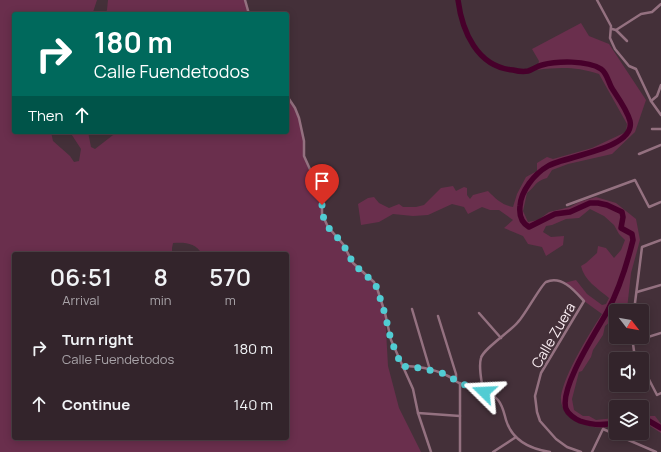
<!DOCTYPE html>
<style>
body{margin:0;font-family:Manrope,sans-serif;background:#3e3037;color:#f1f3f6;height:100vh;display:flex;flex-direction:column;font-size:15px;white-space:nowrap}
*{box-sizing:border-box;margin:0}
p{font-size:13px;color:#a9a4a9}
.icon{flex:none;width:22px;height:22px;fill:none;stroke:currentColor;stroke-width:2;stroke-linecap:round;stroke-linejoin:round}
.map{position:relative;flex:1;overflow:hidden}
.details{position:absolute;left:12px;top:252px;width:277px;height:188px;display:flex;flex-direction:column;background:#33242b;border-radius:4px;box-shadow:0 2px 10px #0003,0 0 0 1px #4e4147}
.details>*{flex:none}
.top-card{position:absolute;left:12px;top:12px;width:277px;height:122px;border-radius:4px;box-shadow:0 2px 10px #0003,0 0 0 1px #4e4147;background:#00695c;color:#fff;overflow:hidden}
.needle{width:26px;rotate:121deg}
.tools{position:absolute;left:609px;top:304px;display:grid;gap:8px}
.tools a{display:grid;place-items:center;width:40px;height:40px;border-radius:4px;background:#33242b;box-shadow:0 2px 10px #0003,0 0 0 1px #4e4147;font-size:20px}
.pin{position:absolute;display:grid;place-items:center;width:34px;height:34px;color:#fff;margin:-41px -17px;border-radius:50% 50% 50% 0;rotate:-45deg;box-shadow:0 0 4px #0007}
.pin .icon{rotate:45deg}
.me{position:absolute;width:44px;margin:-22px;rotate:291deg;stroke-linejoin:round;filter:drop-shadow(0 0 3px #0008)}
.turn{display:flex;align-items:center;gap:14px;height:84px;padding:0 16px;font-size:18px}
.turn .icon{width:52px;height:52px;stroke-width:2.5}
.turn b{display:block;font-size:28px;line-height:34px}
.then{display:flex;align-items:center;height:38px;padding:0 16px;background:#0003;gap:8px;font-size:15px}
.eta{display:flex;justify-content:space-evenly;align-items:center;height:68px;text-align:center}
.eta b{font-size:24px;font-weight:600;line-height:28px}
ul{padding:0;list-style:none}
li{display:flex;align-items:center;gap:12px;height:56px;padding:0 16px}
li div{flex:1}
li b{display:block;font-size:15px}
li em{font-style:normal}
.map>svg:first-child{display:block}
.green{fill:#6a2f4d;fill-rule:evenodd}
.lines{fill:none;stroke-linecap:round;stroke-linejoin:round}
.river{stroke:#47002b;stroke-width:5.5}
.street{stroke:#947180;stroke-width:2.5}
.route{stroke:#51ccd3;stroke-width:7;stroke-dasharray:0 12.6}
.labels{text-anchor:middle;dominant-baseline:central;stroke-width:4;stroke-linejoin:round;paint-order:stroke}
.street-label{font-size:14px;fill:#fbeef3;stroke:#443039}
</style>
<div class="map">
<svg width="661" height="452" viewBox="0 0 661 452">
<rect width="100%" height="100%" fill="#443039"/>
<!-- green -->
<g class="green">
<path d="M0,0H97L93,12L95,14H14V132H51L53,141L70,156L74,162L79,161L81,149L70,132H88L91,147L95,149L117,132H287V96L295,108L299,118L304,141V156L322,196V214L328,227L343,244L353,263L374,282L385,313L388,366L399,408L421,452H0ZM173,243C185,242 196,243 202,254H287V438H14V254H172V248Z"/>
<polygon points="108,0 245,0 249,14 105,14 107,10"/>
<path d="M581,23L589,36L609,44L646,100L635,132L612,154L568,164L552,170L547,178C535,181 536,186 527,193L523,211L528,222L538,220L549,212L570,207L579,202L596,197L616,203L636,219L640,240L631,273L627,309H617L616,311V317L605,326L603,335L593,350L591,357L582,371L579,372L572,399L574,410L583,416H589L596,420L614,418L616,415V425C601,430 591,427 578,422C567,417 560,408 561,396C565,373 589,334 602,314L584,301L573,289L564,283L576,280L587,294L602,305L606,304L609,298C598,289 584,280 581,266L586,263L597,253L598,246L606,248L614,258L621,250L625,240L619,234L614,225L604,216L590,209L579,218L566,219L552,225L546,226L543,232L551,237L564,236L563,245L546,256L542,247L528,244L523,236L504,228L513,220L499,210H490L482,207L468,214L464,207L452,204L428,215L413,216L393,214L379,222L361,225L358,204L368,198L374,197L379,203L389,208L399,204L403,207H416L424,205L441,188L453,186L456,191L464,187L467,188V195L470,199L473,195L488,191C496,199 502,205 513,207L517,194L526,177L537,171V163L547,157L553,159L592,148L626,132L627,124L599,74C577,67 560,67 537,70L539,61L532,49Z"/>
<polygon points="642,413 650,416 655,416 661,424 661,433 642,421"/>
</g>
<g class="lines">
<!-- river -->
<g class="river">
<path d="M458,0C462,31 477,67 513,70C517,71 523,72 528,71C532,70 537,66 542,65C557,61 587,60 601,69C608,74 608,83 613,90C619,99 627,110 630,121C636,149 565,156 548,166C534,174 521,191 520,206C519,215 522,223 529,227L555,214L570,212L590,203H598L607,205L622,212L623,217L621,228L632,234L633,240C627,264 619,290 607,312C596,332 559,388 566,409C568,414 575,419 580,421C592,425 604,426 616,422"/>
<polyline points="642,417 661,428"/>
</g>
<!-- street -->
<g class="street">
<polyline points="245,0 249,14"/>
<polyline points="597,0 611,26 610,38 615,49 629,66 636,69 651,101 661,115"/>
<polyline points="612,29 616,30 641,14 652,12 661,4"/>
<polyline points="616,30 627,41"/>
<polyline points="287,96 295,108 299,118 304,141 304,156 322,196 322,214 328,227 343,244 353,263 374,282 377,288 385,313 391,340 413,389 418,413 431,452"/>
<polyline points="651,101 657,96 661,85"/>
<polyline points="652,129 661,129"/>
<polyline points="639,154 661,145"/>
<polyline points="567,205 635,180 649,207 661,202"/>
<polyline points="637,292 661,285"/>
<polyline points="412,309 430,370"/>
<polyline points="634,311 642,247 661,240"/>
<polyline points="479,313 501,338"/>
<polyline points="438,316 456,374 456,380"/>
<polyline points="632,337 634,351 638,359"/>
<polyline points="632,342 661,333"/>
<polyline points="642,366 657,395 661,393"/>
<path d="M402,367C413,364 436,370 446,375C451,377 455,381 459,383C472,388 489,390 498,400C503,406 504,413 506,420C512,440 530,449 550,452"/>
<path d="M483,391C482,381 478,368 481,358C483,349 511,331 518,322C525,315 541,285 546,282C562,275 575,291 584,301L541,373L535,396L537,412L540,421L556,439L567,447L581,452"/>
<polyline points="418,413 460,416"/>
<polyline points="460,452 460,383"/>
<polyline points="493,452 516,437"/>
<polyline points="592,452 603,429 656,452"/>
</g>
</g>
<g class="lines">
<!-- route -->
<polyline class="route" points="322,205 322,214 328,227 343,244 353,263 363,273 374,282 377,288 385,314 391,340 402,367 410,366 438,372 445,374 460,383 484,392"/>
</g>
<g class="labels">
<!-- street labels -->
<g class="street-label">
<text transform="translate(553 335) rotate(-60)">Calle Zuera</text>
</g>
</g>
</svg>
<div class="tools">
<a><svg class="needle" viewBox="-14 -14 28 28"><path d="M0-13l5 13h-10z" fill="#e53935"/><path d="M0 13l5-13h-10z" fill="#a9a4a9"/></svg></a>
<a><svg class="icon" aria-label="sound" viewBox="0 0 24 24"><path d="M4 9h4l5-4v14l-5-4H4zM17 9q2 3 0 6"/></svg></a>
<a><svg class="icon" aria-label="layers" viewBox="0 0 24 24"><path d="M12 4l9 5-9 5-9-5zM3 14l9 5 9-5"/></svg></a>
</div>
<div class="pin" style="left:322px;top:205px;background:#d93025"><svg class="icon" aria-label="arrive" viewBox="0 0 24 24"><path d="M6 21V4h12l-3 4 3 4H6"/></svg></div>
<svg class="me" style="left:484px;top:392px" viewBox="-20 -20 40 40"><path d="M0-17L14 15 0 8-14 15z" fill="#51ccd3" stroke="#fff" stroke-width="4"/></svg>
<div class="top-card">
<div class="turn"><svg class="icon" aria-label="right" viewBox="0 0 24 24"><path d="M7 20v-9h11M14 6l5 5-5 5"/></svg><div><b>180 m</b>Calle Fuendetodos</div></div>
<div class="then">Then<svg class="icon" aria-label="ahead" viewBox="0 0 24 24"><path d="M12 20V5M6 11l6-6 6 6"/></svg></div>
</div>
<section class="details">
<div class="eta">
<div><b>06:51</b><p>Arrival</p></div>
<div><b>8</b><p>min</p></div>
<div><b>570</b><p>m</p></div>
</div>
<ul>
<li><svg class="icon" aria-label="right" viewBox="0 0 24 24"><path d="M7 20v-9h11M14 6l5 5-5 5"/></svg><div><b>Turn right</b><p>Calle Fuendetodos</p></div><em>180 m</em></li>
<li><svg class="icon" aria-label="ahead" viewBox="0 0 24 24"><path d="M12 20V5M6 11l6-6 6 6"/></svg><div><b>Continue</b></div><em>140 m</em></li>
</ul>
</section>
</div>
